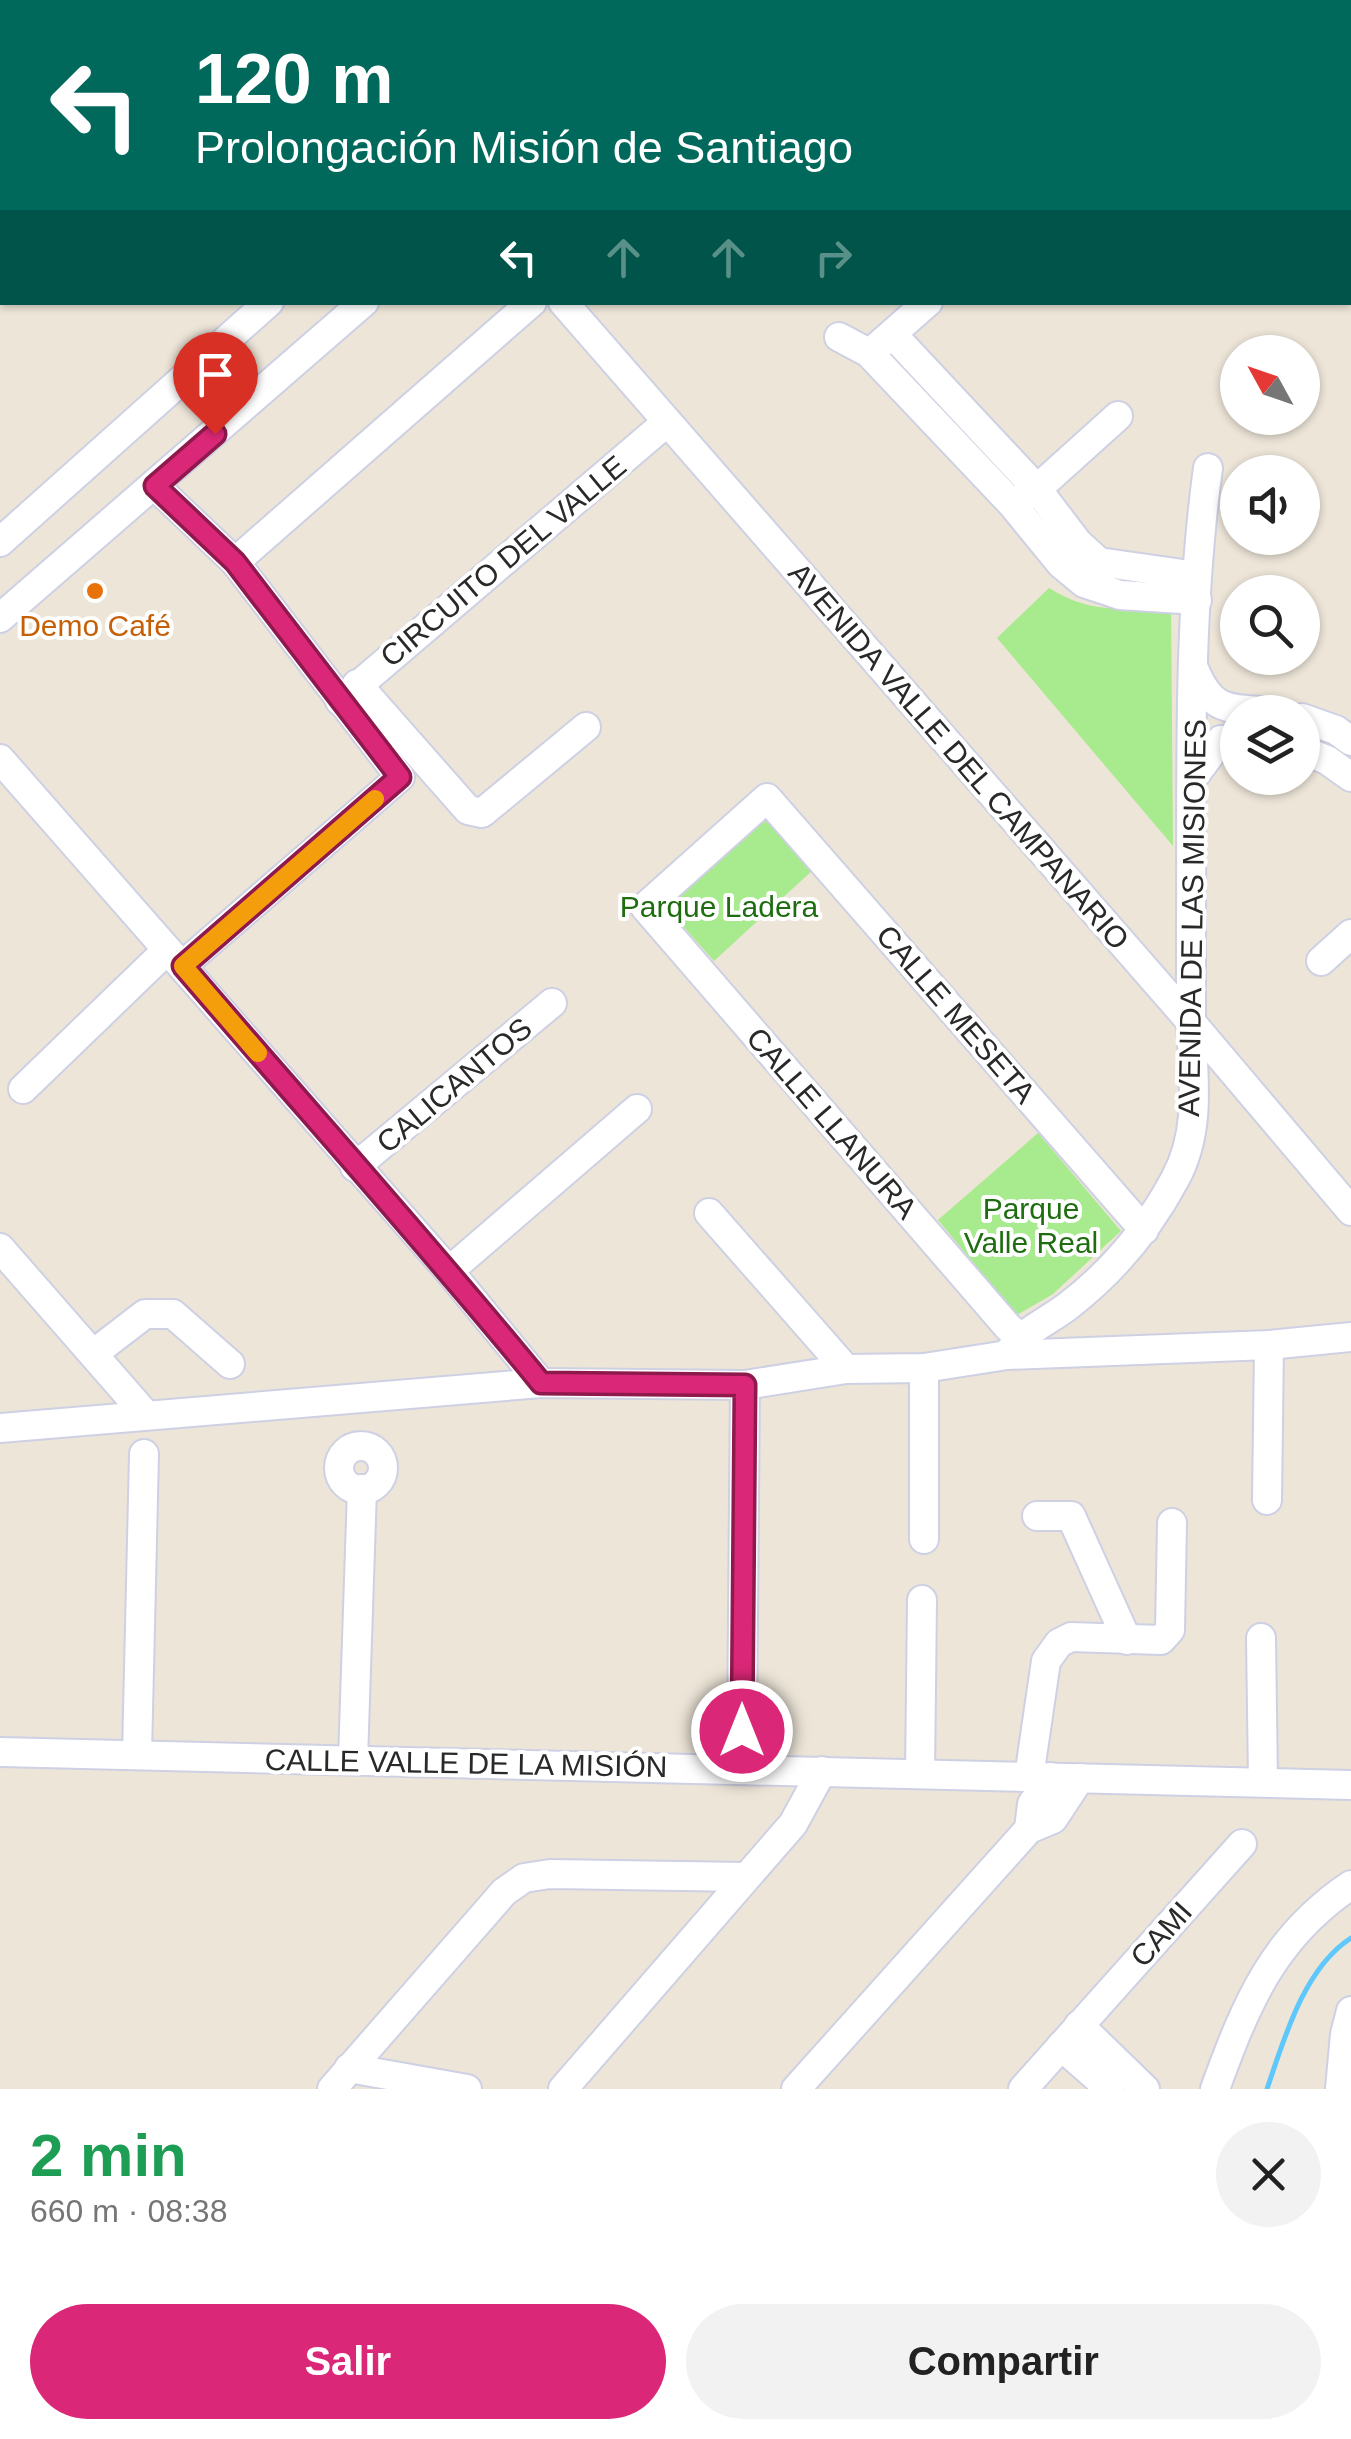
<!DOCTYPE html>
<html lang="es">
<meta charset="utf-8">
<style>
body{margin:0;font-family:Arial,sans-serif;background:#f2f2f2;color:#222;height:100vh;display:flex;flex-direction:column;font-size:38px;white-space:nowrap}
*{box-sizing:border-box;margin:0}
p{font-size:32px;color:#767676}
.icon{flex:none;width:55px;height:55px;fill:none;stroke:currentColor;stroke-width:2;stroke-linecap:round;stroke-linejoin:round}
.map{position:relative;height:2089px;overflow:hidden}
.side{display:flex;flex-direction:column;background:#fff;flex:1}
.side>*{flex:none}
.guide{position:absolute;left:0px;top:0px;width:1352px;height:305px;box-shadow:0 2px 8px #0004;background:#00695c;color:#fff;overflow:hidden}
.needle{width:65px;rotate:310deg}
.tools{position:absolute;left:1220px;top:335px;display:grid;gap:20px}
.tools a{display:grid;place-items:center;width:100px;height:100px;border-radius:50%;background:#fff;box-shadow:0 2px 8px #0004;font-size:50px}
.pin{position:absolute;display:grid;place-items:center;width:85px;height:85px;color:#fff;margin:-102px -42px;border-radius:50% 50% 50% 0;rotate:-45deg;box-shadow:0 0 10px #0007}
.pin .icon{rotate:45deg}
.me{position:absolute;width:110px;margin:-55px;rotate:0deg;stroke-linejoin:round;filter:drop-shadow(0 0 8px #0008)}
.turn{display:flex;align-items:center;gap:35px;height:210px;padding:0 30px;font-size:45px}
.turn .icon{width:130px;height:130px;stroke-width:2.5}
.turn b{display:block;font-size:70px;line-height:85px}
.lanes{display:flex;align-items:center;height:95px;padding:0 30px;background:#0003;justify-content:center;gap:50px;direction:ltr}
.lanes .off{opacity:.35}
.round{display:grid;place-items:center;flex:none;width:105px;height:105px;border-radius:52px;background:#f2f2f2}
.overview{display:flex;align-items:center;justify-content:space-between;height:170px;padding:0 30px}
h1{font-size:60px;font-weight:700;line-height:75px;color:#1e9e55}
.button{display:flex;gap:20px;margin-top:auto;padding:20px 30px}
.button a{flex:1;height:115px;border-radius:60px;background:#db2777;color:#fff;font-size:40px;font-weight:700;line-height:115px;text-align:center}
.button a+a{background:#f2f2f2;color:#222}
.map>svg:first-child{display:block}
.green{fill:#a8ea8e}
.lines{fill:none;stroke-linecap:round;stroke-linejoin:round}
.stream{stroke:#5ec8fc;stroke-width:5}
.minor-casing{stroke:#ced0e4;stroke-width:32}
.minor{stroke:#fff;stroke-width:28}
.route-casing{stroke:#8e194d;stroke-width:25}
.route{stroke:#db2777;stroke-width:18}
.slow{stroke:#f59e0b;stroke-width:18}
.food-dot{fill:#e8710a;stroke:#fff;stroke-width:4}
.labels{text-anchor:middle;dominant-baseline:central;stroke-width:8;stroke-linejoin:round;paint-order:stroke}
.street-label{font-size:30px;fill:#292929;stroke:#fff}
.food-label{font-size:30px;fill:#c56008;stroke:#fff}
.park-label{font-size:30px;fill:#1f6d11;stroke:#fff}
</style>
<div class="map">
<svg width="1351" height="2089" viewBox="0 0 1351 2089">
<rect width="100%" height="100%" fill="#ede5d8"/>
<!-- green -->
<g class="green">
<path d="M1049,588C1093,615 1122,609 1171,604L1173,846L997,638Z"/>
<polygon points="768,819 815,868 714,961 666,907 713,861"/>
<polygon points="1038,1133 1121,1231 1053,1294 1017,1315 938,1220"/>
</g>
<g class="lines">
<!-- stream -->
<path class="stream" d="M1267,2089C1284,2039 1304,1968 1351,1938"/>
<!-- minor casing -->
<g class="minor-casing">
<g id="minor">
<polyline points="308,0 312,2"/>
<polyline points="372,0 375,2"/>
<polyline points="626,2 629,0"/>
<polyline points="722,2 725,0"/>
<polyline points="0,36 2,37"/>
<polyline points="0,147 2,148"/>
<polyline points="563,302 1191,1022 1351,1211"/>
<polyline points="893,335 1037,489 1078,543 1099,562 1197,576"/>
<polyline points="839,337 869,353 1012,504 1061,564 1084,583 1120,595 1197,600"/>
<polyline points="878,346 928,302"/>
<polyline points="155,486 235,562 400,777 183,965"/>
<polyline points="1022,498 1037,489 1118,416"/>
<polyline points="0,542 269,302"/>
<polyline points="235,562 532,302"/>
<polyline points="0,618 364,302"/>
<path d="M1195,671C1213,714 1231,708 1273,712"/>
<polyline points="357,684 468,810 482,813 586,727"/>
<polyline points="340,701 667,422"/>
<polyline points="1302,718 1336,730 1351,741"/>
<polyline points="1302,750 1327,760 1351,777"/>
<polyline points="0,759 449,1271 541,1383"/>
<polyline points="1192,779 1221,740 1238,739"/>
<polyline points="1321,961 1351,934"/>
<polyline points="23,1089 167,950"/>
<polyline points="355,1167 552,1003"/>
<polyline points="709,1213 846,1369"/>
<polyline points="0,1248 146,1415"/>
<polyline points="449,1271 637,1109"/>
<polyline points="1020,1337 1008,1327 645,907 767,798 1144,1230"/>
<path d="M1009,1352C1025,1330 1047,1322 1068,1306C1112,1272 1149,1228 1175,1179C1202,1130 1193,1075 1191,1022C1191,992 1191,961 1191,931C1192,777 1187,620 1208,468"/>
<polyline points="93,1354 145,1314 173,1314 230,1364"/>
<polyline points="924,1368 924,1539"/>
<polyline points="0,1428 541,1383 745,1385 846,1369 924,1368 1007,1355 1269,1345 1351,1337"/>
<circle cx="361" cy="1468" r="22"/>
<polyline points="1267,1500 1269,1345"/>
<polyline points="1037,1516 1071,1516 1127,1640"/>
<polyline points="1261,1638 1263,1782"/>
<polyline points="742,1731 745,1385"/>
<polyline points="0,1752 1351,1785"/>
<polyline points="137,1755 144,1454"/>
<polyline points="353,1760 362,1489"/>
<polyline points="920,1774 922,1600"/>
<polyline points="1029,1777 1046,1661 1059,1643 1071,1637 1161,1640 1170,1630 1172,1523"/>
<polyline points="1029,1829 1032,1804 1051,1777"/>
<polyline points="1079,2025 1145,2089"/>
<polyline points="1061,2046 1110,2089"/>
<polyline points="349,2068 467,2089"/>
<polyline points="332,2089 504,1892 524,1878 550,1874 746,1877"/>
<polyline points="563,2089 793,1824 822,1771"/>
<polyline points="796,2089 1029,1829 1053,1819 1080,1778"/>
<polyline points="1023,2089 1242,1844"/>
<path d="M1215,2089C1246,2004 1273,1937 1351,1885"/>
<polyline points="1340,2089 1345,2034 1351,2011"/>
</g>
</g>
<!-- minor -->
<use href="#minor" class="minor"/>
</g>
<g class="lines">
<!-- route casing -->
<g class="route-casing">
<path id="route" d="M215,434L155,486L235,562L400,777L183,966C302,1105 425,1241 541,1383L745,1385L742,1731"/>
</g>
<!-- route -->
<use href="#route" class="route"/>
<!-- slow -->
<polyline class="slow" points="258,1053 183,966 375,799"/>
</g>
<!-- markers -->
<circle class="food-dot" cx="95" cy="591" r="10"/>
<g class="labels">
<!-- street labels -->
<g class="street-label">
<text transform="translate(503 561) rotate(-40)">CIRCUITO DEL VALLE</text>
<text transform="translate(959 756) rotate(49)">AVENIDA VALLE DEL CAMPANARIO</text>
<text transform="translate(1192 918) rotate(-89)">AVENIDA DE LAS MISIONES</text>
<text transform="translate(956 1014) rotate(49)">CALLE MESETA</text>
<text transform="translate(454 1085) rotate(-40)">CALICANTOS</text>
<text transform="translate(832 1123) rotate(49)">CALLE LLANURA</text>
<text transform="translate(466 1763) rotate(1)">CALLE VALLE DE LA MISIÓN</text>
<text transform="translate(1161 1934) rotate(-48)">CAMI</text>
</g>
<!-- food labels -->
<g class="food-label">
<text x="95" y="625">Demo Café</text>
</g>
<!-- park labels -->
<g class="park-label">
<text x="719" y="906">Parque Ladera</text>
<text x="1031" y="1208">Parque<tspan x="1031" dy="34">Valle Real</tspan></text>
</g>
</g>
</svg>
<div class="tools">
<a><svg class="needle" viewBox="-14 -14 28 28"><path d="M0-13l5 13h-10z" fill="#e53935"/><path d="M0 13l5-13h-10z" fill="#767676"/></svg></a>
<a><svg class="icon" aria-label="sound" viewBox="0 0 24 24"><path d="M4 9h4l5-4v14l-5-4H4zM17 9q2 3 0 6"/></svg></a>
<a><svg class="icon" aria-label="search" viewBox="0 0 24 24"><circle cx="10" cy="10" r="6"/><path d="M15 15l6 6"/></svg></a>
<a><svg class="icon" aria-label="layers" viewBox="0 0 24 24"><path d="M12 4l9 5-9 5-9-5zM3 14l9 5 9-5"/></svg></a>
</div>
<div class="pin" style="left:215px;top:434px;background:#d93025"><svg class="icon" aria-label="arrive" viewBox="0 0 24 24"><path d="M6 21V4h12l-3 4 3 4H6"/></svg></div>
<svg class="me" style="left:742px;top:1731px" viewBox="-20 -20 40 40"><circle r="17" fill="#db2777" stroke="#fff" stroke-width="3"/><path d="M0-11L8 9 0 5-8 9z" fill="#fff"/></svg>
<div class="guide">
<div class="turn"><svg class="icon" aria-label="left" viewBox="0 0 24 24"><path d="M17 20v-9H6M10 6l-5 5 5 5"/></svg><div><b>120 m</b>Prolongación Misión de Santiago</div></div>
<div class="lanes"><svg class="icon" aria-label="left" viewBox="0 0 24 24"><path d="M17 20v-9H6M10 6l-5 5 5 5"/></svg><svg class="icon off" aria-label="ahead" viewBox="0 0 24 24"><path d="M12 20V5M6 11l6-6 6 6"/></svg><svg class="icon off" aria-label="ahead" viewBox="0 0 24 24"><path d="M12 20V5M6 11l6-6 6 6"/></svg><svg class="icon off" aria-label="right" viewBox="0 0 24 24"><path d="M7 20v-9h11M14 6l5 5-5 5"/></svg></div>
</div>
</div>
<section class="side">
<div class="overview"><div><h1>2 min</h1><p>660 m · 08:38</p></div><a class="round"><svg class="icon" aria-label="close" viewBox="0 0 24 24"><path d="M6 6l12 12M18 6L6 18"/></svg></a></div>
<div class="button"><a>Salir</a><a>Compartir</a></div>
</section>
